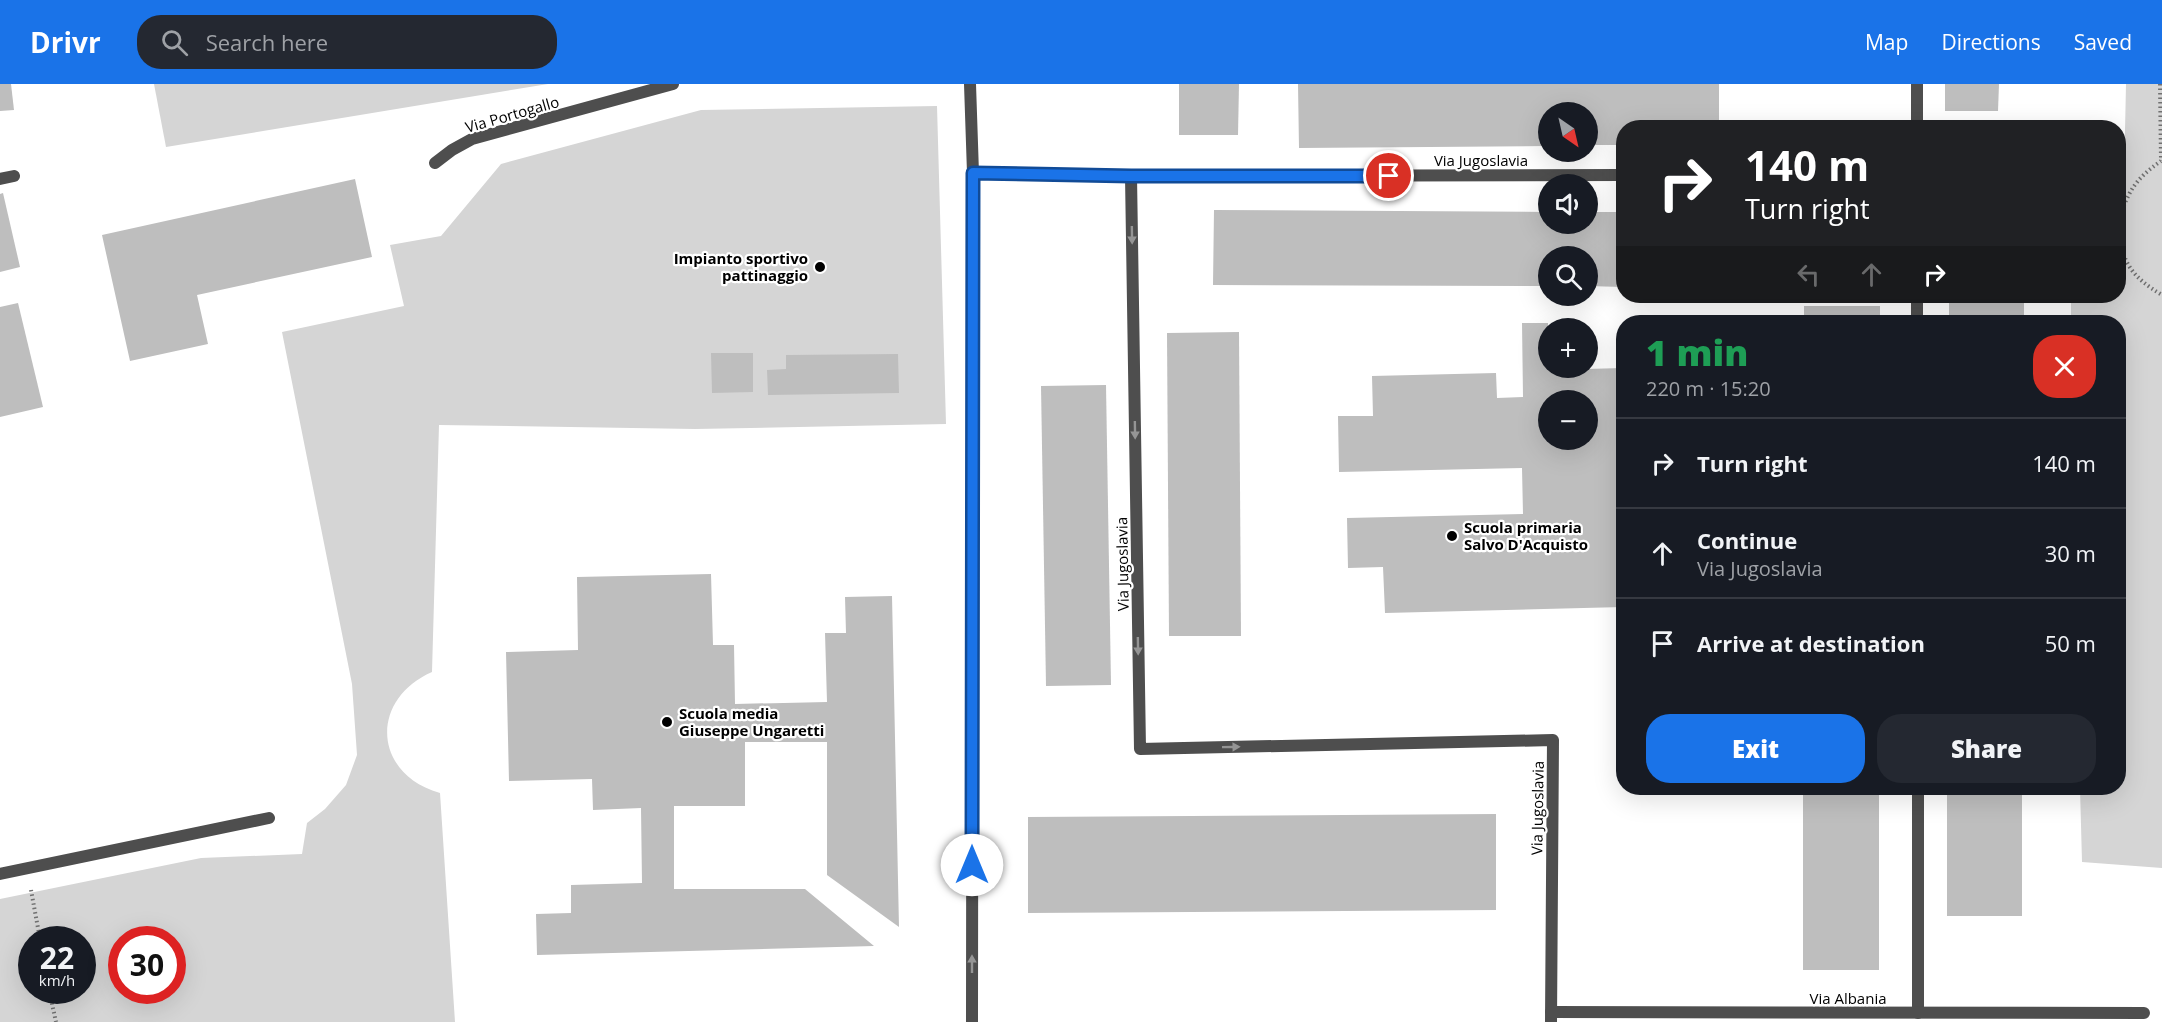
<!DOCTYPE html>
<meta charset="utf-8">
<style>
body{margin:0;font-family:"Open Sans",sans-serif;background:#242831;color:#f1f3f6;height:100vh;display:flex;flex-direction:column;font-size:22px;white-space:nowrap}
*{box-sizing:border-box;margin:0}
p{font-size:20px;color:#9ea1a6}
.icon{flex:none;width:33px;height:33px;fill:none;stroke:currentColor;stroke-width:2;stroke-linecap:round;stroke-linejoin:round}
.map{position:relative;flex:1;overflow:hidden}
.drawer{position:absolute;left:1616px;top:231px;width:510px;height:480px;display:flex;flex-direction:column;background:#171b24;border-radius:24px;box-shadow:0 6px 24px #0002}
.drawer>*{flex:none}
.hud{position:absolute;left:1616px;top:36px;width:510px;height:183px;border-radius:24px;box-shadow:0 6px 24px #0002;background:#202124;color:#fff;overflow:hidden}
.needle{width:39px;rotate:146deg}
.tools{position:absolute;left:1538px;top:18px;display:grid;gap:12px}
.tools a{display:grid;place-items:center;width:60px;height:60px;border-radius:50%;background:#171b24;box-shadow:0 6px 24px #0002;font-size:30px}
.speed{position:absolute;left:18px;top:842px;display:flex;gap:12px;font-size:30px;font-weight:700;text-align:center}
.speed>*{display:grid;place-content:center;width:78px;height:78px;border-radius:50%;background:#171b24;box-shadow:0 6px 24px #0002;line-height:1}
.speed small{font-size:15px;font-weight:400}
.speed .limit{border:9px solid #d22;background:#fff;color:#111}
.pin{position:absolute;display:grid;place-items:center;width:51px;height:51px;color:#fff;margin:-26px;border:3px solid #fff;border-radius:50%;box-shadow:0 2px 6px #0007}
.me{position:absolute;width:66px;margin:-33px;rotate:0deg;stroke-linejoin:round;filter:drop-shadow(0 0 4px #0008)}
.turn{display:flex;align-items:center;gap:21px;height:126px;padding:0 30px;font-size:27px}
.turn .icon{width:78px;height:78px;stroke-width:2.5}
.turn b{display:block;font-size:42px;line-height:51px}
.lanes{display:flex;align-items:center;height:57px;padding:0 30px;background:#0003;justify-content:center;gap:30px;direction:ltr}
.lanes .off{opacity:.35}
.round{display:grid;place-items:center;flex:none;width:63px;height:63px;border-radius:24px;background:#242831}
.headline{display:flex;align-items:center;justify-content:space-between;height:102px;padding:0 30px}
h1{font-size:36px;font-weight:800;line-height:45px;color:#1e9e55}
.cta{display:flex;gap:12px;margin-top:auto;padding:12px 30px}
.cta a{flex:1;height:69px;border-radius:24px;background:#1a73e8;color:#fff;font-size:24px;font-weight:800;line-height:69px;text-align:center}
.cta a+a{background:#242831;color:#f1f3f6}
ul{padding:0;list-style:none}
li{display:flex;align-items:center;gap:18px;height:90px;padding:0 30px;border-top:2px solid #363941}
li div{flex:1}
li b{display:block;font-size:22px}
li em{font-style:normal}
header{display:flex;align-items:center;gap:36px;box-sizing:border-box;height:84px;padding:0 30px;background:#1a73e8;color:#fff}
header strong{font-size:28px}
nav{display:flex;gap:33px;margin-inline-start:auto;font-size:21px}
.search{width:420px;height:54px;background:#242831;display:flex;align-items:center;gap:15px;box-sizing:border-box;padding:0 21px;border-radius:24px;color:#9ea1a6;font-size:22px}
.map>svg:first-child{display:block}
.green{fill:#d5d5d5;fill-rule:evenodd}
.building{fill:#bebebe;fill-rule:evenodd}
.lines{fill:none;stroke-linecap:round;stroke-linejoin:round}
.path{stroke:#707070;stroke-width:4;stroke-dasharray:1.5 3;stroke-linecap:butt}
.lane{stroke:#4e4e4e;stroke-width:12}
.street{stroke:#4e4e4e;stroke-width:12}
.oneway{fill:#959595}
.route-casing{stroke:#114b97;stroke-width:15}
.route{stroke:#1a73e8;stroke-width:10}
.poi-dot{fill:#000;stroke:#fff;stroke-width:2}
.labels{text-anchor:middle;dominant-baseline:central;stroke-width:4.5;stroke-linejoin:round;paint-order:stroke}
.street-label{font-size:15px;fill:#000;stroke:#fff}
.poi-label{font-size:15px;font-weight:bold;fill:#000;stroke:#fff;text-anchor:start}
</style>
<header>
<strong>Drivr</strong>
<div class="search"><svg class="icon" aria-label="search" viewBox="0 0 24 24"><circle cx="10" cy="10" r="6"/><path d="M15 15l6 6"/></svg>Search here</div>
<nav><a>Map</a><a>Directions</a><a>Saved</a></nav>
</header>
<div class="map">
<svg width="2162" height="938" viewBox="0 0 2162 938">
<rect width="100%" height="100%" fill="#fff"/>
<!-- green -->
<g class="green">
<polygon points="154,0 548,0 166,63"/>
<polygon points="2126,0 2162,0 2162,784 2082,778 2080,704 2118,704 2118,238 2071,238 2071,212 2118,212 2118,95 2124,95"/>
<path d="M937,22L946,340L695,345L439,341L432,588C369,616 373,690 440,709L455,938H0V815L201,774L302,770L307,739L325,725L346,701L357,671L352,600L282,248L404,222L390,161L441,152L501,80L701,26ZM32,855H82V906H32ZM122,855H172V906H122Z"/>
</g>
<!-- building -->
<g class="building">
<polygon points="0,0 11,0 14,26 0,27"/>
<polygon points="1179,0 1239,0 1238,51 1179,51"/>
<polygon points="1298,0 1719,0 1719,44 1623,44 1623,61 1587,61 1587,28 1548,28 1548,62 1299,64"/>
<polygon points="1945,0 1999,0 1998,27 1945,27"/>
<polygon points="355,95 372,173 197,211 208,260 130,277 102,151"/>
<polygon points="3,109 20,183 0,188 0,110"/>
<polygon points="1214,126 1548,128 1548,140 1587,140 1587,128 1623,128 1623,203 1587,202 1587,172 1548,172 1548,202 1213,201"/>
<rect x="1949" y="212" width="75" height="26"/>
<polygon points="18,219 43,323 0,333 0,223"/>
<rect x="1804" y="222" width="76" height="16"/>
<path d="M1522,239H1548L1549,286L1623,284V523L1385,529L1383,483L1348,484L1347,434L1523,430L1522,384L1339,388L1338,332H1373L1372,292L1496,289L1497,314L1523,313ZM1548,316H1587V356H1548Z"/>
<polygon points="1239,248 1241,552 1169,552 1167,249"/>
<polygon points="711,269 753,269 753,308 712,309"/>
<polygon points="898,270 899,309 768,311 767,286 786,285 786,271"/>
<polygon points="1106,301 1111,601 1046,602 1041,302"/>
<polygon points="711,490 713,561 734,561 735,620 827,618 825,549 846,549 845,513 892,512 899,843 827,791 827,658 745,658 745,722 674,722 674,805 805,805 874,862 537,871 536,830 571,829 571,801 642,799 641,724 593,726 592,695 509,697 506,568 578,566 577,493"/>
<rect x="1803" y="704" width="76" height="182"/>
<rect x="1947" y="704" width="75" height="128"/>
<polygon points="1496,730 1496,826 1028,829 1028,733"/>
</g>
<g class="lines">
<!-- path -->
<g class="path">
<polyline points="2160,0 2161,77"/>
<path d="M2118,139C2127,109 2135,95 2161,77"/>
<path d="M2118,144C2122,179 2132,193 2162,211"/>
<polyline points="31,806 40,855"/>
<polyline points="49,906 56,938"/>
</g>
<!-- lane -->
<g class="lane">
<polyline points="0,95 14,92"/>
<polyline points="0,790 269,734"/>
</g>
<!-- street -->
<g class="street">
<polyline points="970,0 973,89 972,938"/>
<polyline points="1917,44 1917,0"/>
<polyline points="435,79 452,66 472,55 673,0"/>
<polyline points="973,89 1131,92 1623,91"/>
<polyline points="1131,92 1140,665 1553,656 1551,938"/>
<polyline points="1917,212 1917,238"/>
<polyline points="1918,704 1918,929"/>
<polyline points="1551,928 2144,929"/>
</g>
</g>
<!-- one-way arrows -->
<defs><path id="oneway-solid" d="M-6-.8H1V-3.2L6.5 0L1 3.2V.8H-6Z" transform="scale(1.5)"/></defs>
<g class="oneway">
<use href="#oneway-solid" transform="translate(1132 151) rotate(89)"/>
<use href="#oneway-solid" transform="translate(1135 346) rotate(89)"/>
<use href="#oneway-solid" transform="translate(1138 562) rotate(89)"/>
<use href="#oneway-solid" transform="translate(1231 663) rotate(-1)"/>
<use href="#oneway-solid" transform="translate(972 880) rotate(-90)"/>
</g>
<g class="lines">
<!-- route casing -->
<g class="route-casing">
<polyline id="route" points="972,781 973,89 1131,92 1389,92"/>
</g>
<!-- route -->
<use href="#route" class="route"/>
</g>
<!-- markers -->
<g class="poi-dot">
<circle cx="820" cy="183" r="6"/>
<circle cx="1452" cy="452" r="6"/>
<circle cx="667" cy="638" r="6"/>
</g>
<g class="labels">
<!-- street labels -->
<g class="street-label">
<text transform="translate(512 30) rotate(-16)">Via Portogallo</text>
<text x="1481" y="76">Via Jugoslavia</text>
<text transform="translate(1122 480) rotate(-91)">Via Jugoslavia</text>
<text transform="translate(1537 724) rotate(-89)">Via Jugoslavia</text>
<text x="1848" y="914">Via Albania</text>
</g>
<!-- poi labels -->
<g class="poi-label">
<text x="808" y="174" text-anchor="end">Impianto sportivo<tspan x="808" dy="17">pattinaggio</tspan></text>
<text x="1464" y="443">Scuola primaria<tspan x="1464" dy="17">Salvo D'Acquisto</tspan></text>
<text x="679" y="629">Scuola media<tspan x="679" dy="17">Giuseppe Ungaretti</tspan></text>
</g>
</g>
</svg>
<div class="tools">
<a><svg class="needle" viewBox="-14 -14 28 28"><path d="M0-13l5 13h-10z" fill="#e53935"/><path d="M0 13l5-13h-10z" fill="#9ea1a6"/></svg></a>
<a><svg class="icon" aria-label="sound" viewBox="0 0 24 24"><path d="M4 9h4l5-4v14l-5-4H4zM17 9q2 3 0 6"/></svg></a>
<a><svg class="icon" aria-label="search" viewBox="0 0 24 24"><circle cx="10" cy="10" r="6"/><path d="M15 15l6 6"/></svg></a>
<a>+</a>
<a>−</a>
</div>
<div class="speed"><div>22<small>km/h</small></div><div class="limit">30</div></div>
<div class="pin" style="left:1389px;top:92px;background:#d93025"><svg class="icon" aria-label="arrive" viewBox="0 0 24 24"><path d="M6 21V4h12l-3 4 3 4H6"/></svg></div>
<svg class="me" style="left:972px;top:781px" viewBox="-20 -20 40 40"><circle r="19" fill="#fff"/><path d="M0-13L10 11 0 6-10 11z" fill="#1a73e8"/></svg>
<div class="hud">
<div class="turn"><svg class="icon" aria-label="right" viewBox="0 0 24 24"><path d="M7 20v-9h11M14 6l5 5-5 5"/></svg><div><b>140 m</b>Turn right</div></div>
<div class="lanes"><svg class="icon off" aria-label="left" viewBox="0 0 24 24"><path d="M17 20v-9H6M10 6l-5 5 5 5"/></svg><svg class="icon off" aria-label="ahead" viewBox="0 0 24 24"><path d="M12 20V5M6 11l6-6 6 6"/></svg><svg class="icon" aria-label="right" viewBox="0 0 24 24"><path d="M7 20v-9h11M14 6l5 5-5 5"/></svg></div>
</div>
<section class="drawer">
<div class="headline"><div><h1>1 min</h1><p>220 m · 15:20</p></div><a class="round" style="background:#d93025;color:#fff"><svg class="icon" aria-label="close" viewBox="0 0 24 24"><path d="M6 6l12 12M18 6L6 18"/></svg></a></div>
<ul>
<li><svg class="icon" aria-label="right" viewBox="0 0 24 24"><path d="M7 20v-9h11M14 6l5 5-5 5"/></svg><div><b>Turn right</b></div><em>140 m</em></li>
<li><svg class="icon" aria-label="ahead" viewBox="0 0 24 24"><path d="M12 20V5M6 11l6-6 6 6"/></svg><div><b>Continue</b><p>Via Jugoslavia</p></div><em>30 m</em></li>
<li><svg class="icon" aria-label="arrive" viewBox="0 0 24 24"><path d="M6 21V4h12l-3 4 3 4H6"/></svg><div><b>Arrive at destination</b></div><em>50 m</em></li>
</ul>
<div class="cta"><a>Exit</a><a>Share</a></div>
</section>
</div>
